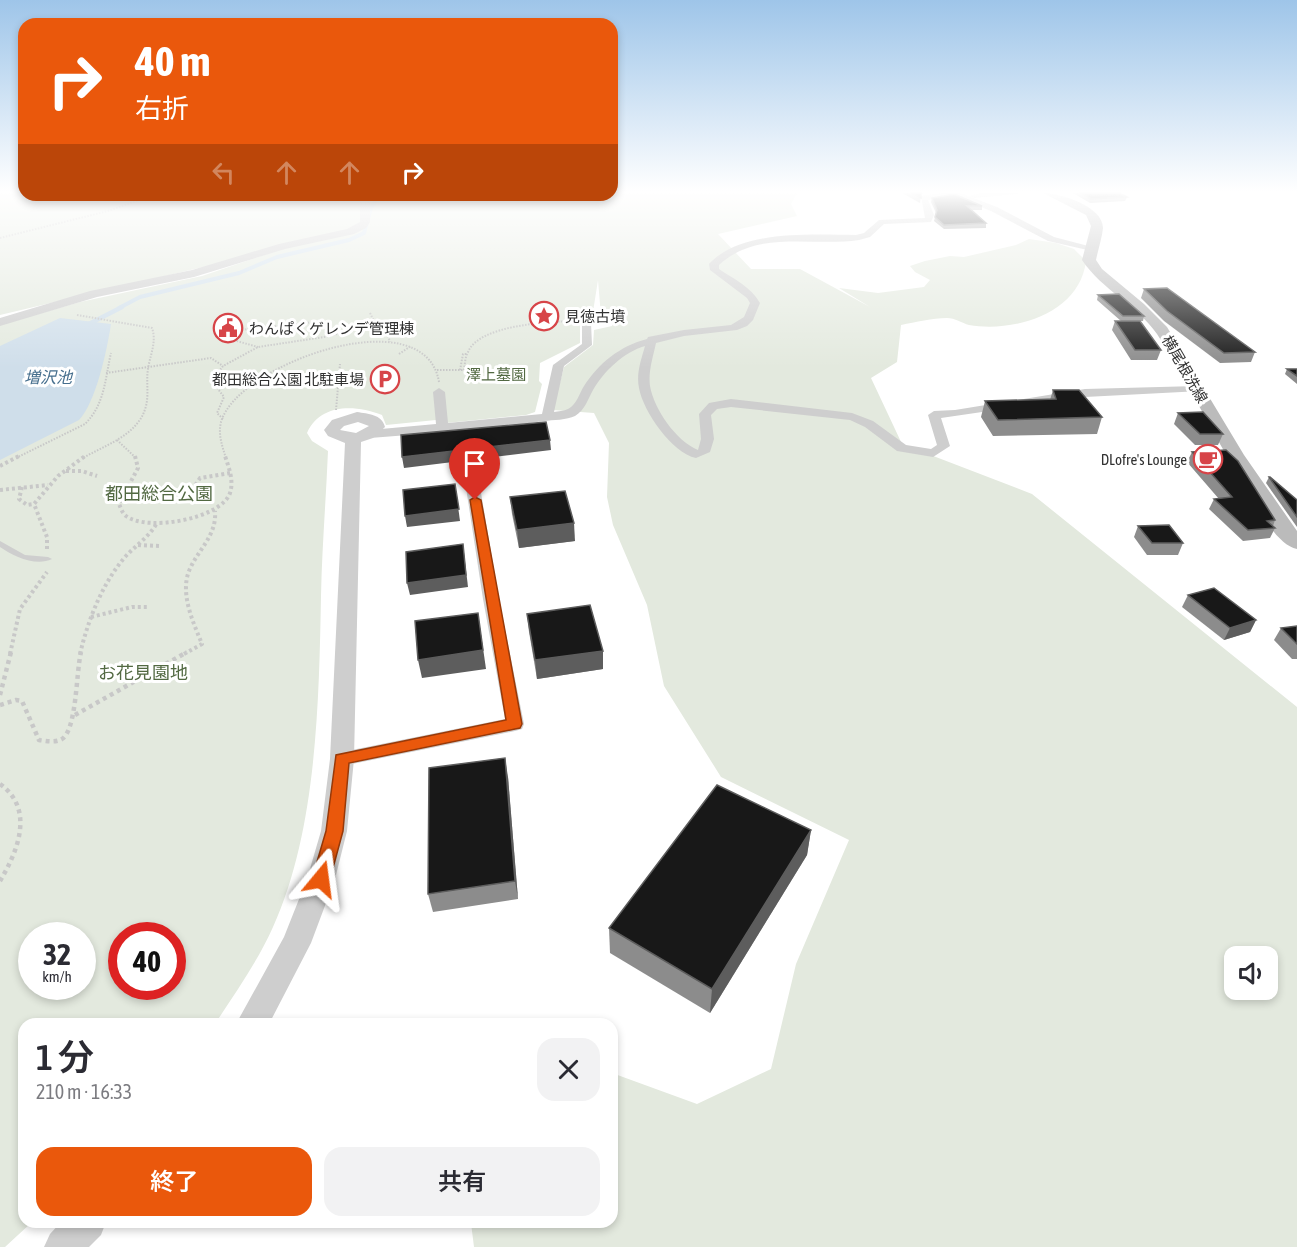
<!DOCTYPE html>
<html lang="ja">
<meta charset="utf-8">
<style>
body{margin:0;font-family:"Asap Condensed","Noto Sans JP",sans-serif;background:#f2f2f3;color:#2b2b33;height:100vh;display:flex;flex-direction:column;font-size:22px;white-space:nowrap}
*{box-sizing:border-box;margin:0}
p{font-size:20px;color:#7c7c81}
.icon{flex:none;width:33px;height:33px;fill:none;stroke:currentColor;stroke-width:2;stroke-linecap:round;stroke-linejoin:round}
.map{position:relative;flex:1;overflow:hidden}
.side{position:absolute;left:18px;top:1018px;width:600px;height:210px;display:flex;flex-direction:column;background:#fff;border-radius:18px;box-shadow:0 3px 9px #0003}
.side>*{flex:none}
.banner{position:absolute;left:18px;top:18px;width:600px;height:183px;border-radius:18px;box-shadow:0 3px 9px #0003;background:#ea580c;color:#fff;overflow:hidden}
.controls{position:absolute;left:1224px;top:946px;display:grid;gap:12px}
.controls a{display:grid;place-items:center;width:54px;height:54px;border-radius:12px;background:#fff;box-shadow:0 3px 9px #0003;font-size:30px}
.speed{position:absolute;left:18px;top:922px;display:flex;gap:12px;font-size:30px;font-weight:700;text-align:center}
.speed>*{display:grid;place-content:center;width:78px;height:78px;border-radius:50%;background:#fff;box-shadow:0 3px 9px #0003;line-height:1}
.speed small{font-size:15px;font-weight:400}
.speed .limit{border:9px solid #d22;background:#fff;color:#111}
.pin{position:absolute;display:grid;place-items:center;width:51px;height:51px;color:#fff;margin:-62px -26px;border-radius:50% 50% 50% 0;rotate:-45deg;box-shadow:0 0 6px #0007}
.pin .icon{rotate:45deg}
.me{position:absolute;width:66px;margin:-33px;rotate:16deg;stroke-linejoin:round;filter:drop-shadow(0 0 4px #0008)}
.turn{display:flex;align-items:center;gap:21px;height:126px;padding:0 18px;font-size:27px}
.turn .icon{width:78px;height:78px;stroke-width:2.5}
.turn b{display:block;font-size:42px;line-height:51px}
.lanes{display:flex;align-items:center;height:57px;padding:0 18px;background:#0003;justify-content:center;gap:30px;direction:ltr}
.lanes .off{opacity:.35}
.round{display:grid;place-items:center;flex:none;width:63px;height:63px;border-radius:18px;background:#f2f2f3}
.head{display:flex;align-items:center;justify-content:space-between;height:102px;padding:0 18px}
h1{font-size:36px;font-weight:600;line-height:45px}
.button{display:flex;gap:12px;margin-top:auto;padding:12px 18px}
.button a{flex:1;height:69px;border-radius:18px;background:#ea580c;color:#fff;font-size:24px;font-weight:600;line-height:69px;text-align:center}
.button a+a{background:#f2f2f3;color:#2b2b33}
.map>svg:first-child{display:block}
.green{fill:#e3e9de;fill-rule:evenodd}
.water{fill:#cfdeea}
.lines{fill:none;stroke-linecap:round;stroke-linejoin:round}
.stream-far1{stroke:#cfdeea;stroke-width:4}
.stream{stroke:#cfdeea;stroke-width:4.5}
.path-far2{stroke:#c8c8c8;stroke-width:2;stroke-dasharray:1.5 1.5;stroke-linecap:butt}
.path-far1{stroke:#c8c8c8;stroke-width:4;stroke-dasharray:3 3;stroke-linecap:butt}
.path{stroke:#c8c8c8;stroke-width:4.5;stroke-dasharray:4 4;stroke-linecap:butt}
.service{fill:#cecece;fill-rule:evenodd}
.minor{fill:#cecece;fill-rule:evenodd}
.tertiary{fill:#cecece;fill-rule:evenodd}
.secondary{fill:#bbb;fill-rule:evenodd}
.wall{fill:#8c8c8c}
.shaded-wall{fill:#5d5d5d}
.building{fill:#181818;stroke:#5d5d5d;stroke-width:1.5}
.route{fill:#ea580c;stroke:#983908;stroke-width:1.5}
.labels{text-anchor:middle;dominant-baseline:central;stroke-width:6;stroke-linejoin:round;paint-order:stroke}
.far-poi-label{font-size:15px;fill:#313131;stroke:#fff;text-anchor:start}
.far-street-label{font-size:15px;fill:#313131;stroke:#fff}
.far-park-label{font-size:15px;fill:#526942;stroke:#fff}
.far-water-label{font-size:16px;font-style:italic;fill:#456e8d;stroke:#fff}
.park-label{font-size:18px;fill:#526942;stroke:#fff}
</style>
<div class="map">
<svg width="1297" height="1247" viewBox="0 0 1297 1247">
<rect width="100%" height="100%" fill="#fff"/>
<!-- green -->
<path class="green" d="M0,193H797L791,204L797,216L718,234L751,269H800L870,307L839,288L878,293L924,287L930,280L915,272L910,266L925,261L950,256L964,257L1016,245L1029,239L1056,243L1074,249L1086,261C1080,313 1015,333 969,325C962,323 955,318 947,318C932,318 916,322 901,325L897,362L871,378L902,444L1032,494L1297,707V1247H474L471,1223L612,1222V1073L697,1104L771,1069L796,964L849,840L721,777L664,686L647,605L613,525L607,497L609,443L594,413L553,410L564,367L593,345L594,330L612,326L616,318L601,316L598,280L592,318L580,319V343L540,363L539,381L542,384L535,412L526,415L446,423V419L386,425L382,415C355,405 321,403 307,433L312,441L328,451C326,499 322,548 321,596C319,701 317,830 273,927C258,961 235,993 215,1024H24V1222L31,1223L5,1247H0V325L80,302L202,276L288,247L0,315ZM32,936H82V987H32ZM122,936H172V987H122ZM1234,957H1268V990H1234Z"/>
<!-- water -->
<path class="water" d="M60,318L111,324C107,350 96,402 79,420L0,460V346Z"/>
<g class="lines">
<!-- stream-far1 -->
<polyline class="stream-far1" points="119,308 140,297 239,273 277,257 349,240 364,233 371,208 379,195"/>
<!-- stream -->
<polyline class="stream" points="85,326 122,307"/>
<!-- path-far2 -->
<g class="path-far2">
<polyline points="0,238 108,211 139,200 139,195"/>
<polyline points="370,313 376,325"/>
<path d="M77,315L152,328C157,342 150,355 148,369C146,381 149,394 146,406C139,435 105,445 83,458"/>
<polyline points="222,327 221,332 226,338 258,347"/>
<polyline points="221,332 324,321"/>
<polyline points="399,354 411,346"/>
<path d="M437,370H464C465,364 465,357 468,352C479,325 547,322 572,321"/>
<polyline points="460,370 463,354 467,354"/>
<polyline points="106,373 211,358 223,366"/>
<polyline points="336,410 340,364"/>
<polyline points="223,419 217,413 224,397 212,381 223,366 258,347 324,337 376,325 385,327 390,342"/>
<polyline points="117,440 136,458"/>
<path d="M16,458L85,424C105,404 105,379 111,353"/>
<path d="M226,458C222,446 218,434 221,422C237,364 425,297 439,382"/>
</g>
<!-- path-far1 -->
<g class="path-far1">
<path d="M135,456L138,468L119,504C121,508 122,513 126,516C147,532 221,519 230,493C234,481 229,468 225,456"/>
<polyline points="0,466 19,456"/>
<polyline points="66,471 82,471 97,476"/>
<polyline points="22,487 19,499 27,505 34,504"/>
<polyline points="0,490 48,485"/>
<polyline points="126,492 192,490 200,478 230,473"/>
<polyline points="138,545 160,546"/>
<polyline points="47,549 47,537 34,504 58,476 85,456"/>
<polyline points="91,617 132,607 147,607"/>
<polyline points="10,654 20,609 47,572"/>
<path d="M80,654C88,620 102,584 125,557C136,545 149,537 157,523"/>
<path d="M184,654L202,644C193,622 180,594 189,571C198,549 217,536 215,511"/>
</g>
<!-- path -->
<g class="path">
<polyline points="0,695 11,652"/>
<path d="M0,705L16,700L22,701L39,740C47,741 55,743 62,739C77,729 76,672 81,652"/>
<polyline points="75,715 187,652"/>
<path d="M0,784C35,809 18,851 0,881"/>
</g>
<!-- service -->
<path class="service" d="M0,541L25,555L48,557L52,559C36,567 13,556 0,547Z"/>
<!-- minor -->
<g class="minor">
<path d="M943,193H960L997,207L1054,237L1096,248L1092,251L1048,241L991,211L954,196L928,200L934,215L931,222L884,224L870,237L859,240C812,247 758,229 719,265V269C735,280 750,286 760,303L753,320L747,326L737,330L684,336L656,343C653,357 648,372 650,386C654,409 676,441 698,450L701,439L699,414L709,403L731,399L852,413L873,421L906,445L931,449L937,445L928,415L934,411L955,410L1085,389L1197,386L1203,389L1201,391L1085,397L941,418L950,446L933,457L897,451L865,427L850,420L731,407L717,409L711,415L714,439L710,452L696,458C672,453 643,411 639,388C636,374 641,360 645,346C624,352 604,371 593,390C588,399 585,410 575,416C567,420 553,420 544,421C486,430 428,433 370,438L364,434L370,430L436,424L433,392L439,388L445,392L448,423L542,414L553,365L582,344V318H594L595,320L591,323L592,345L564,366L554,412C558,411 564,411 568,409C577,404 579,394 584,386C599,363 620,346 647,339L648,337L684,330L731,325L744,317L750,303L747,298L710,270L709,264C741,229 812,235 856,235L864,233L879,220L925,218L921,196Z"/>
<polygon points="981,193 1027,193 974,198 970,196"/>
<polygon points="472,477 479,481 499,599 524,724 522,729 515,731 342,766 335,764 332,759 335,754 342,752 505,719 483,599 465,481"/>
</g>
<!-- tertiary -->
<g class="tertiary">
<polygon points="360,195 370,195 370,222 366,228 354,234 285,249 194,277 97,297 0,326 0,318 90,291 192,270 279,244 347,229 360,222"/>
<path d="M357,412C368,414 382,414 385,427L373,438L361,442L354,759L347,831L335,879L311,943L269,1024H236L284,937L307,879L321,831L330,759L345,443L328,436L324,430L332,420ZM358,422L369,426L356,433L340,430L344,426Z"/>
<polygon points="61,1222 106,1222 101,1235 89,1247 44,1247 50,1234"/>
</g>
<!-- secondary -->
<path class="secondary" d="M1043,193C1060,193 1103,206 1103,228C1102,238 1098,250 1096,260L1102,269L1144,304L1167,327L1244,455L1297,531V549C1273,544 1252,496 1239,476C1210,430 1187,379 1157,334C1137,305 1102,290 1082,260L1091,226L1086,215Z"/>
</g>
<!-- wall -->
<g class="wall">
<polygon points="902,193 924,193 921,194 920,203"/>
<polygon points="1073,193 1119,193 1127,197 1125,201 1090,203"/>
<polygon points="932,198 982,206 982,210 972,210 986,223 986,228 944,229 934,221 936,213 931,202"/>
<polygon points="1144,289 1255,352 1251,362 1220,363 1164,321 1141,298"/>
<polygon points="1098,295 1144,316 1143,321 1127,321 1161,350 1157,360 1131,360 1112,330 1115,321 1121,321 1097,300"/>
<polygon points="1287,369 1297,369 1297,384 1285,374"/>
<polygon points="1053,390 1102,417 1097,434 993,436 981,417 985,401 1050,400"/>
<polygon points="1178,413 1223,434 1218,445 1195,445 1174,424"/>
<polygon points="1192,452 1275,520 1273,526 1275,528 1270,538 1243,541 1209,509 1214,499 1219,499 1187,462"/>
<polygon points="1269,477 1297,500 1297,527 1266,483"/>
<polygon points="510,497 575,541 519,548 512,514"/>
<polygon points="1138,526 1183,543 1178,555 1147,555 1134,537"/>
<polygon points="1188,595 1256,620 1250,632 1224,640 1182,607"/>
<polygon points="527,614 603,669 537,679 529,632"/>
<polygon points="1297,626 1297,659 1292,659 1274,640 1281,628"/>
<polygon points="508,777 518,899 433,912 428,894"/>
<polygon points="811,830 807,855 710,1013 610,953 609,928"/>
</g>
<!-- shaded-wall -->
<g class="shaded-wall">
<polygon points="550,440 551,450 404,468 402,457"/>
<polygon points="455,484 460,521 407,527 405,516"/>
<polygon points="574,523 575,541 519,548 517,530"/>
<polygon points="463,544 468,587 410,595 407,583"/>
<polygon points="478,613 486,669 422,678 418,660"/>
<polygon points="1256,620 1250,632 1224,640 1230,628"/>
<polygon points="603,651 603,669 537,679 535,660"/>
<polygon points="505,758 508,777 518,899 515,881"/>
<polygon points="811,830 807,855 710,1013 712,989"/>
</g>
<!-- building -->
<g class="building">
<polygon points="912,193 921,193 921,198"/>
<polygon points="1081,193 1119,193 1127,197 1091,199"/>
<polygon points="954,194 982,206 967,206 986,223 944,225 935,217 937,210 932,198"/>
<polygon points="1167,288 1255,352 1224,353 1167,311 1144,289"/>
<polygon points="1119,294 1144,316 1123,316 1098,295"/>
<polygon points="1115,321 1140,321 1161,350 1135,350"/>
<polygon points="1287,369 1297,369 1297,376"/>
<polygon points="1053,390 1079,390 1102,417 998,420 985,401 1056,399"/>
<polygon points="1203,412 1223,434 1200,434 1178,413"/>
<polygon points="546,422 550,440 402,457 401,435"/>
<polygon points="1226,450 1238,461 1275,520 1267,521 1275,528 1248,530 1214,499 1232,497 1192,452"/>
<polygon points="1269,477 1270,477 1297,500 1297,517"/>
<polygon points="455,484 459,509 405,516 403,490"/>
<polygon points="565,491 574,523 517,530 510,497"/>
<polygon points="1169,525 1183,543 1152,543 1138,526"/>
<polygon points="463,544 466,575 407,583 406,552"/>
<polygon points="1214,588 1256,620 1230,628 1188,595"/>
<polygon points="590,605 603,651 535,660 527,614"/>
<polygon points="478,613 483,650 418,660 415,621"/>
<polygon points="1297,626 1297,644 1281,628"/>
<polygon points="505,758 515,881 428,894 429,768"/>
<polygon points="717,785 811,830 712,989 609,928"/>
</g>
<!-- sky -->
<linearGradient id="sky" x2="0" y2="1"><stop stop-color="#9ec5e9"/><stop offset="0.52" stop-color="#fff"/><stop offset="1" stop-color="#fff" stop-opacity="0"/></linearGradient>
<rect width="1297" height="368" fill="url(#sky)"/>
<!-- route -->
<polygon class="route" points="475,497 481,500 522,724 520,728 515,729 349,763 343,831 330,879 327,884 321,887 314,884 312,879 326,831 336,755 506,720 470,500"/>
<!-- icons -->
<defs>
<g id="sight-ring" transform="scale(1.5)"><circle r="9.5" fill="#fff" stroke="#d74448" stroke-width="1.5"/><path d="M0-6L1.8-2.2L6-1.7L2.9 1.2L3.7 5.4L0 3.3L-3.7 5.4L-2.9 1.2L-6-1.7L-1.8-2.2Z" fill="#d74448"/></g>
<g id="civic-ring" transform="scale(1.5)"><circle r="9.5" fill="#fff" stroke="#d74448" stroke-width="1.5"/><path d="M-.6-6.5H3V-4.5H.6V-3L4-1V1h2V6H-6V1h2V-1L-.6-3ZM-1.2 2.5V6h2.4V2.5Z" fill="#d74448"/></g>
<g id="parking-ring" transform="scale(1.5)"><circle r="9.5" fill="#fff" stroke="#d74448" stroke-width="1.5"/><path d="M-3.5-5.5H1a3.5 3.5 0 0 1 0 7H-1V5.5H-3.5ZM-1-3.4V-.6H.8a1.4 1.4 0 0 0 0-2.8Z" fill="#d74448"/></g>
<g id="cafe-ring" transform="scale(1.5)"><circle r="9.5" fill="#fff" stroke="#d74448" stroke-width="1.5"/><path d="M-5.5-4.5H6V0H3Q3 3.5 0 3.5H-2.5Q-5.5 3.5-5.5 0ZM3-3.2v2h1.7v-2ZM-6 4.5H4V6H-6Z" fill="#d74448"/></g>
</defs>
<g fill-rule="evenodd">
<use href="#sight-ring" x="544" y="316"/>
<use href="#civic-ring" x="228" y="328"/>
<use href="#parking-ring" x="385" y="379"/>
<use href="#cafe-ring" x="1208" y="459"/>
</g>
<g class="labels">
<!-- far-poi labels -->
<g class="far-poi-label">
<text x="565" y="316">見徳古墳</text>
<text x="249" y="328">わんぱくゲレンデ管理棟</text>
<text x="364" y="379" text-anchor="end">都田総合公園 北駐車場</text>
<text x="1187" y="459" text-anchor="end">DLofre's Lounge</text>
</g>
<!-- far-street labels -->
<g class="far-street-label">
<text transform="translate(1185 369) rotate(60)">横尾根洗線</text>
</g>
<!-- far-park labels -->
<g class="far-park-label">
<text x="496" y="374">澤上墓園</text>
</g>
<!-- far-water labels -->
<g class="far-water-label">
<text x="48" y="377">増沢池</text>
</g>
<!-- park labels -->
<g class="park-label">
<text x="159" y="493">都田総合公園</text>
<text x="143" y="672">お花見園地</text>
</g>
</g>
</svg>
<div class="controls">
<a><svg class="icon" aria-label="sound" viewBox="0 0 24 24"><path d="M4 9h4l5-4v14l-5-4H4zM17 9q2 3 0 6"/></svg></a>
</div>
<div class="speed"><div>32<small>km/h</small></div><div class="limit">40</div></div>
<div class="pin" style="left:475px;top:500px;background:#d93025"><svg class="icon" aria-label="arrive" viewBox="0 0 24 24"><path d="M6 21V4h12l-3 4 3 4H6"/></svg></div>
<svg class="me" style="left:321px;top:879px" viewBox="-20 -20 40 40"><path d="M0-17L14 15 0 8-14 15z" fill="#ea580c" stroke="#fff" stroke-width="4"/></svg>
<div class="banner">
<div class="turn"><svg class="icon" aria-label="right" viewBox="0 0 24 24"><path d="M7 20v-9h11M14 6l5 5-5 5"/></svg><div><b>40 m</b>右折</div></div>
<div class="lanes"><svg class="icon off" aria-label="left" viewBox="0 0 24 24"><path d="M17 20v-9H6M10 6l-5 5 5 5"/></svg><svg class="icon off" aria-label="ahead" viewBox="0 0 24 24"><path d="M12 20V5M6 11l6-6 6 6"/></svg><svg class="icon off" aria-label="ahead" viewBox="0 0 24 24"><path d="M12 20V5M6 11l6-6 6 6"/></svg><svg class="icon" aria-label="right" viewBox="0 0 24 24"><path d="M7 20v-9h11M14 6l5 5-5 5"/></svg></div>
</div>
<section class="side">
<div class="head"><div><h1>1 分</h1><p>210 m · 16:33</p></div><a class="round"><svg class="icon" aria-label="close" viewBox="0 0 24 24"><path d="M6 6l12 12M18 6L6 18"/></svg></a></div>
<div class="button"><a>終了</a><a>共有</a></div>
</section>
</div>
